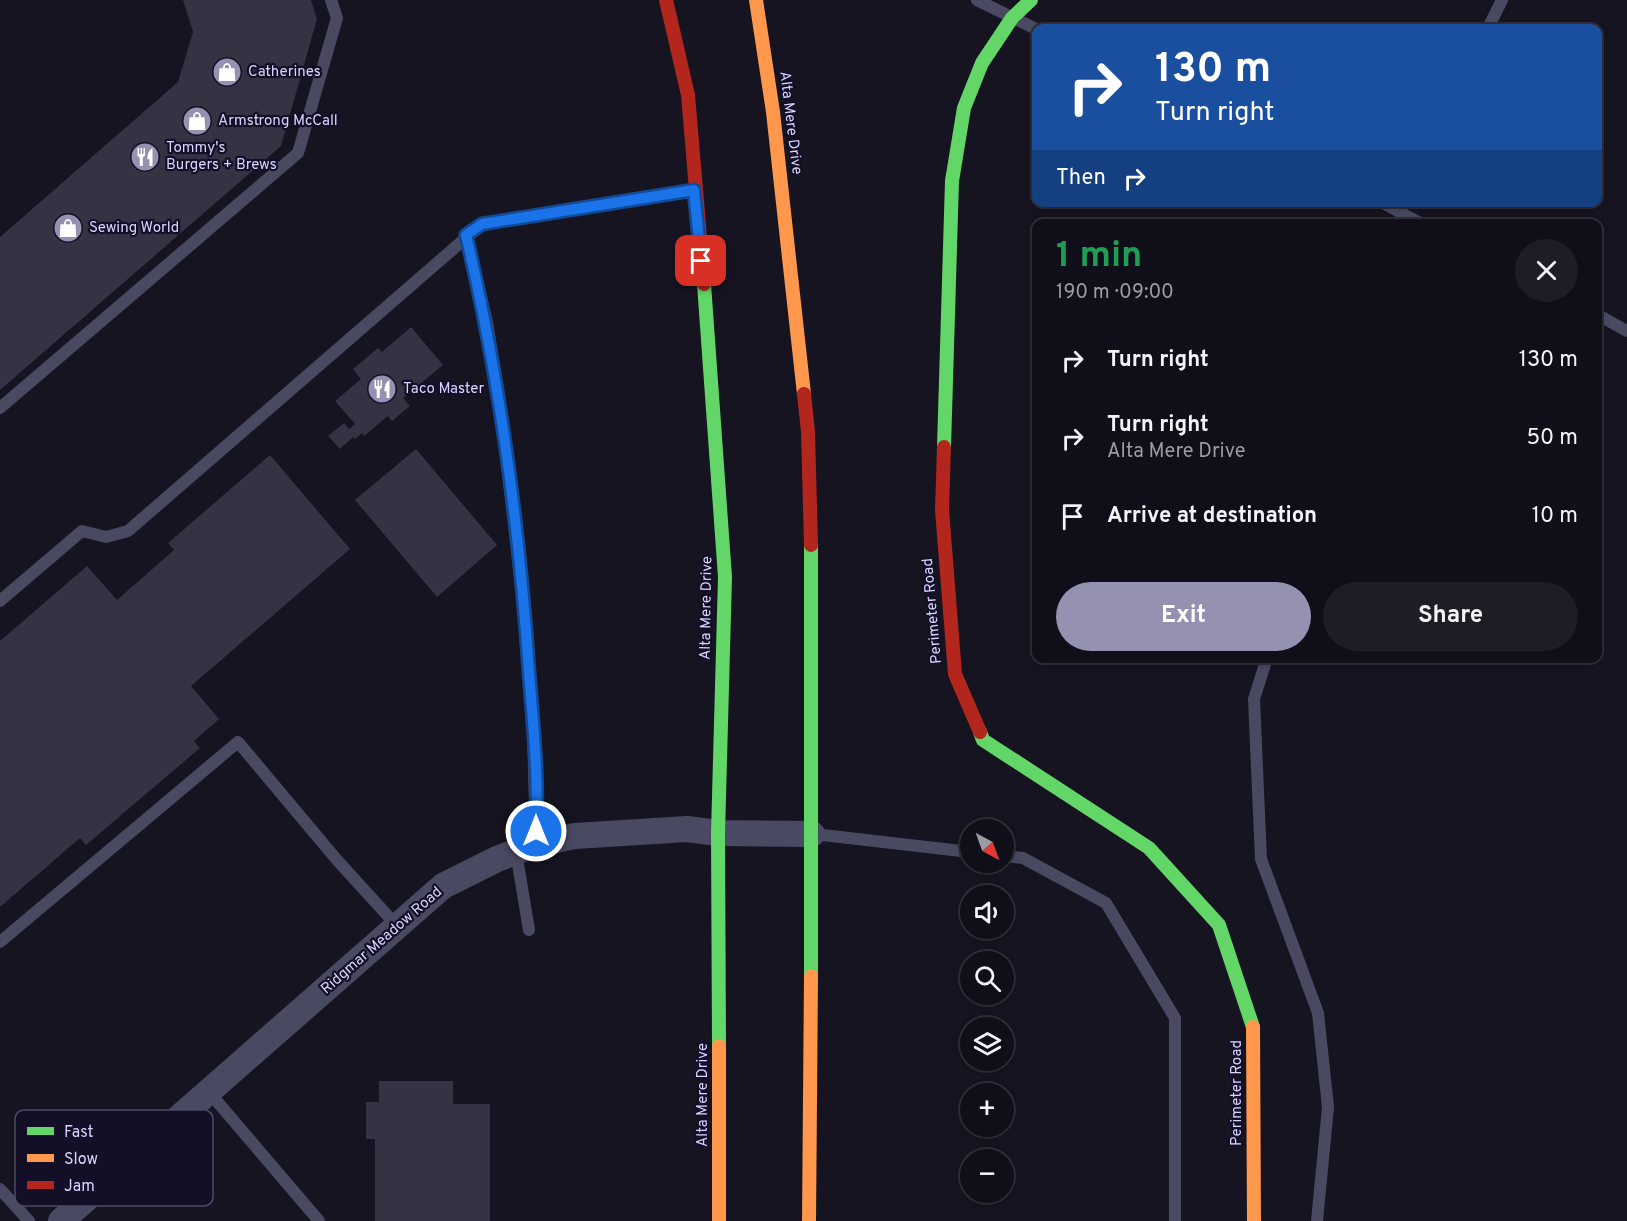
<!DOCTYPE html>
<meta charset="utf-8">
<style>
body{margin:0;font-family:Overpass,sans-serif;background:#1e1d26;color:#f1f3f6;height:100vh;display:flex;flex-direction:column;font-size:22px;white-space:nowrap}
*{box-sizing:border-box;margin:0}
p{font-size:20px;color:#9c9ca2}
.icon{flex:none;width:33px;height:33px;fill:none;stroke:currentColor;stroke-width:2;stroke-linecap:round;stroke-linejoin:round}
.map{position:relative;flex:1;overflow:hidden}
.sheet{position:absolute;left:1032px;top:219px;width:570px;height:444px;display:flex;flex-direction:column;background:#100f19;border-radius:12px;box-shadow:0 3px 9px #0003,0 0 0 2px #302f38}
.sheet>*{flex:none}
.guide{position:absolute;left:1032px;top:24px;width:570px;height:183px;border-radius:12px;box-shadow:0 3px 9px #0003,0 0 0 2px #302f38;background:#1a4fa0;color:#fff;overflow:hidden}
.needle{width:39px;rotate:139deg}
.fabs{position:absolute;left:960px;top:819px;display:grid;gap:12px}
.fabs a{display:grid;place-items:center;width:54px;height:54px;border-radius:50%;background:#100f19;box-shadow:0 3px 9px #0003,0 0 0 2px #302f38;font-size:30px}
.pin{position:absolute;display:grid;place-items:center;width:51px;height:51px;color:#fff;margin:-26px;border-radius:12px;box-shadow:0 3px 9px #0006}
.me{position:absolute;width:66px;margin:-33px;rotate:0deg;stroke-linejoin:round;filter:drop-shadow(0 0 4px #0008)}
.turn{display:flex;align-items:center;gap:21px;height:126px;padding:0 24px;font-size:27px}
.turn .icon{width:78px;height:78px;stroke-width:2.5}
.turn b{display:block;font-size:42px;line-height:51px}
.then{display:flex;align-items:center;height:57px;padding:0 24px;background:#0003;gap:12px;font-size:22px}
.round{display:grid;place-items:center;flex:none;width:63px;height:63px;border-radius:32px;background:#1e1d26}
.overview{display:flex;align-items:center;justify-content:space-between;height:102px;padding:0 24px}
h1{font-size:36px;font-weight:700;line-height:45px;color:#1e9e55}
.primary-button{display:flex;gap:12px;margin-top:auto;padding:12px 24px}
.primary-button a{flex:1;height:69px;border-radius:36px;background:#9591b1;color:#fff;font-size:24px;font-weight:700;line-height:69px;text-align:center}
.primary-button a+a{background:#1e1d26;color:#f1f3f6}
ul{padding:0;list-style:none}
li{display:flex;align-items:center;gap:18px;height:78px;padding:0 24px}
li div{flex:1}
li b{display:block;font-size:22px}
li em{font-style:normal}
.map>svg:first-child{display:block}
.building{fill:#343243}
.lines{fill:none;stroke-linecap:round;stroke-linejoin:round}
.lane{stroke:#4a4962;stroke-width:12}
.street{stroke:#4a4962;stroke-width:26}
.fast{stroke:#63d668;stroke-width:14}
.slow{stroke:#ff974d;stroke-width:14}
.jam{stroke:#b3261e;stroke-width:14}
.route-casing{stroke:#114b97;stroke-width:15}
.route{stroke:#1a73e8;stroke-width:10}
.labels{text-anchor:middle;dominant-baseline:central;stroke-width:4.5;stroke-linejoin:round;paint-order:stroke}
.poi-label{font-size:15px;fill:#d9d4ff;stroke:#130f26;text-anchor:start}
.street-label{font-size:15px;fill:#d9d4ff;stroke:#130f26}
.key{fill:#130f26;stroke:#4e4a67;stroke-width:1.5}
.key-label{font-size:16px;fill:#d9d4ff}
</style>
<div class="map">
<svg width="1627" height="1221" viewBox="0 0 1627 1221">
<rect width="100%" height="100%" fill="#161421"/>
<!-- building -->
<g class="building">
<polygon points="183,0 311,0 317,19 281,146 0,390 0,237 178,82 193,32"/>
<polygon points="411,327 443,365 403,398 410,406 392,421 388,416 364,436 362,433 355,439 353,437 340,449 328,436 344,423 349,429 355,424 335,401 361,379 353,369 378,348 382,352"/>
<polygon points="416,449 497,545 437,597 355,500"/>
<polygon points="270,455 350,549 191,686 219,719 194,741 200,748 86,845 80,838 0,907 0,641 87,566 117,600 174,550 168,543"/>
<polygon points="379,1081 453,1081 453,1104 490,1104 490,1221 375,1221 375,1139 366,1139 366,1102 379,1102"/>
</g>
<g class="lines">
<!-- lane -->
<g class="lane">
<polyline points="977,0 1036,29"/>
<polyline points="1488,28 1502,0"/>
<polyline points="1381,202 1422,224"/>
<polyline points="466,235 487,322 499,396 524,611 533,733 536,844"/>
<polyline points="1598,315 1627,331"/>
<polyline points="0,408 298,153 337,18 331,0"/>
<polyline points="0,601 82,531 106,537 128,531 482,224 693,191"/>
<polyline points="1267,658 1254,699 1261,859 1318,1013 1328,1107 1317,1221"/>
<polyline points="814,834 970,852"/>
<polyline points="516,852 529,930"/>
<polyline points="1004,856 1023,858 1106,903 1175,1018 1175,1221"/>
<polyline points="0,942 238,742 337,860 398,927"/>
<polyline points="209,1092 319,1221"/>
<polyline points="0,1189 29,1221"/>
</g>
<!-- street -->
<polyline class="street" points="61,1221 443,886 497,859 536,844 575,836 687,829 718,833 812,834"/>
<!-- fast -->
<g class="fast">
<polyline points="704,284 725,577 718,833 719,1046"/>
<polyline points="944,447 952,181 964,108 982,63 1012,18 1031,0"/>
<polyline points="980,732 983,740 1149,848 1219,925 1253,1027"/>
<polyline points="811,976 811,545"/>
</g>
<!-- slow -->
<g class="slow">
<polyline points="756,0 773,112 804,394"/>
<polyline points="1253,1027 1254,1221"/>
<polyline points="719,1046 719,1221"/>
<polyline points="809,1221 811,976"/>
</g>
<!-- jam -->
<g class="jam">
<polyline points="666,0 688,95 704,284"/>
<polyline points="804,394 808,432 811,545"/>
<polyline points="944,447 942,510 955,674 980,732"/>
</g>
</g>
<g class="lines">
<!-- route casing -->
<g class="route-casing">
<path id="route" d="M536,831C539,779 533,725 529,672C519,525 500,379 466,235L482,224L694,190L701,261"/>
</g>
<!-- route -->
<use href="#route" class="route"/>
</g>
<!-- icons -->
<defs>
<g id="shop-disc" transform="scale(1.5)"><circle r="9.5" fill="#9591b1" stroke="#130f26"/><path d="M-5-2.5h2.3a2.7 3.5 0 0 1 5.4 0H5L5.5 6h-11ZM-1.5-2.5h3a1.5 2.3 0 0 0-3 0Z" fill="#fff"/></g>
<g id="restaurant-disc" transform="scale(1.5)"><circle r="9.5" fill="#9591b1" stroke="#130f26"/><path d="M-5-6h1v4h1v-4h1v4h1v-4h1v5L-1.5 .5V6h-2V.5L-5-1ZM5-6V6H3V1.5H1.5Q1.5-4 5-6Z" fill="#fff"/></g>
</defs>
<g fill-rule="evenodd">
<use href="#shop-disc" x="227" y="72"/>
<use href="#shop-disc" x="197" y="121"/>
<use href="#restaurant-disc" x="145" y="157"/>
<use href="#shop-disc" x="68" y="228"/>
<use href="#restaurant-disc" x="382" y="389"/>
</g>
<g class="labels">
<!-- poi labels -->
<g class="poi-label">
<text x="248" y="72">Catherines</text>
<text x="218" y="121">Armstrong McCall</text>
<text x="166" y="148">Tommy's<tspan x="166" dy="17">Burgers + Brews</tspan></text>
<text x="89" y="228">Sewing World</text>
<text x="403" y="389">Taco Master</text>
</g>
<!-- street labels -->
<g class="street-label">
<text transform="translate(790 123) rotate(83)">Alta Mere Drive</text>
<text transform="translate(707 608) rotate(-89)">Alta Mere Drive</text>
<text transform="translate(933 611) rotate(-95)">Perimeter Road</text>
<text transform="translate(382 941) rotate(-41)">Ridgmar Meadow Road</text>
<text transform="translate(1237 1093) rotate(-90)">Perimeter Road</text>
<text transform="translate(703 1095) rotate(-90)">Alta Mere Drive</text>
</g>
</g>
<!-- legend -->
<rect x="15" y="1110" width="198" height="96" rx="9" class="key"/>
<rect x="27" y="1127" width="27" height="8" fill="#63d668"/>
<rect x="27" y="1154" width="27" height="8" fill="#ff974d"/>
<rect x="27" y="1181" width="27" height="8" fill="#b3261e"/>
<g class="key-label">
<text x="64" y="1137">Fast</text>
<text x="64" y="1164">Slow</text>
<text x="64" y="1191">Jam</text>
</g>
</svg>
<div class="fabs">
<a><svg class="needle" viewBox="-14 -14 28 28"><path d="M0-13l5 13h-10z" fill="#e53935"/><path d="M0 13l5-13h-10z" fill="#9c9ca2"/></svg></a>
<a><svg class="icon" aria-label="sound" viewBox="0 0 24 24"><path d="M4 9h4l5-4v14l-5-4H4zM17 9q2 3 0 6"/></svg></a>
<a><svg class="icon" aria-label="search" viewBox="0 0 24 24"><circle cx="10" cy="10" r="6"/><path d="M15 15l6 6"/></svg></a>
<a><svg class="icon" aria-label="layers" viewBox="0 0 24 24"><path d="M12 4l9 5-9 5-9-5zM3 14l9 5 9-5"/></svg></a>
<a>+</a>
<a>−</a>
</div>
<div class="pin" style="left:701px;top:261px;background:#d93025"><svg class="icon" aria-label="arrive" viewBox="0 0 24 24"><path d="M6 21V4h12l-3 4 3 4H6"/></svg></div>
<svg class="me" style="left:536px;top:831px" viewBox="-20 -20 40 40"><circle r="17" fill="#1a73e8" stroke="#fff" stroke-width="3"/><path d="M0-11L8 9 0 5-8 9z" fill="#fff"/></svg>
<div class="guide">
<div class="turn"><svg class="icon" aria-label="right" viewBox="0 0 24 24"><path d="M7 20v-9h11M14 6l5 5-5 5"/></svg><div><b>130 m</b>Turn right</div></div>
<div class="then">Then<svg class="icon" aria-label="right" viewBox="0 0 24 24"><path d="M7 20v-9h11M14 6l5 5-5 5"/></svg></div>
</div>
<section class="sheet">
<div class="overview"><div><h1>1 min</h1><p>190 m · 09:00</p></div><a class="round"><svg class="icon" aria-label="close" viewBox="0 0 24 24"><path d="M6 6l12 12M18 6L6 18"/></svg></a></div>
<ul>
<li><svg class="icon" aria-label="right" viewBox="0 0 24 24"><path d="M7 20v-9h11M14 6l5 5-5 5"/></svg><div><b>Turn right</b></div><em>130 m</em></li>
<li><svg class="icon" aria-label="right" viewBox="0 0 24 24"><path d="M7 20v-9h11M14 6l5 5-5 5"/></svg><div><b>Turn right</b><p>Alta Mere Drive</p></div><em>50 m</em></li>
<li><svg class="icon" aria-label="arrive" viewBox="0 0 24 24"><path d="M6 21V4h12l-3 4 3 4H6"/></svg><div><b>Arrive at destination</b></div><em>10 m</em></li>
</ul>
<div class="primary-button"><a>Exit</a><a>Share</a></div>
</section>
</div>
